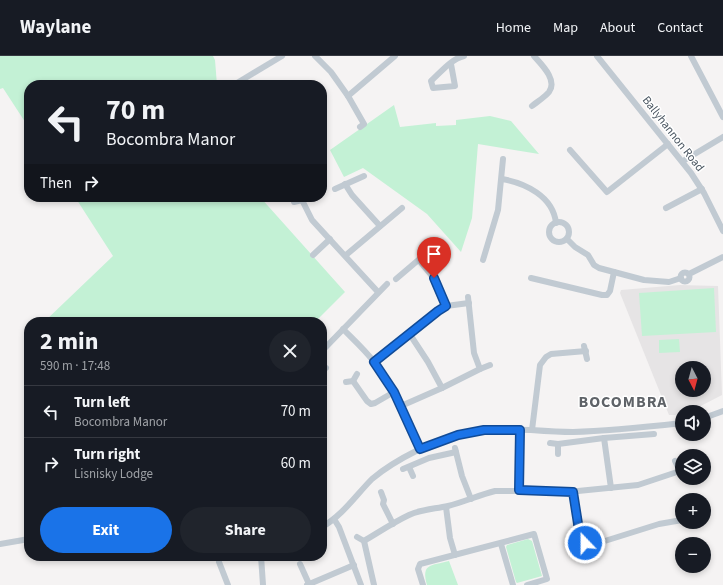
<!DOCTYPE html>
<meta charset="utf-8">
<style>
body{margin:0;font-family:"Source Sans 3",sans-serif;background:#20242c;color:#f1f3f6;height:100vh;display:flex;flex-direction:column;font-size:15px;white-space:nowrap}
*{box-sizing:border-box;margin:0}
p{font-size:13px;color:#9ea1a6}
.icon{flex:none;width:22px;height:22px;fill:none;stroke:currentColor;stroke-width:2;stroke-linecap:round;stroke-linejoin:round}
.map{position:relative;flex:1;overflow:hidden}
.details{position:absolute;left:24px;top:261px;width:303px;height:244px;display:flex;flex-direction:column;background:#171b24;border-radius:16px;box-shadow:0 2px 6px #0003}
.details>*{flex:none}
.hud{position:absolute;left:24px;top:24px;width:303px;height:122px;border-radius:16px;box-shadow:0 2px 6px #0003;background:#171b24;color:#f1f3f6;overflow:hidden}
.needle{width:26px;rotate:174deg}
.fabs{position:absolute;left:675px;top:305px;display:grid;gap:8px}
.fabs a{display:grid;place-items:center;width:36px;height:36px;border-radius:50%;background:#171b24;box-shadow:0 2px 6px #0003;font-size:20px}
.pin{position:absolute;display:grid;place-items:center;width:34px;height:34px;color:#fff;margin:-41px -17px;border-radius:50% 50% 50% 0;rotate:-45deg;box-shadow:0 0 4px #0007}
.pin .icon{rotate:45deg}
.me{position:absolute;width:44px;margin:-22px;rotate:338deg;stroke-linejoin:round;filter:drop-shadow(0 0 3px #0008)}
.turn{display:flex;align-items:center;gap:14px;height:84px;padding:0 16px;font-size:18px}
.turn .icon{width:52px;height:52px;stroke-width:2.5}
.turn b{display:block;font-size:28px;line-height:34px}
.then{display:flex;align-items:center;height:38px;padding:0 16px;background:#0003;gap:8px;font-size:15px}
.round{display:grid;place-items:center;flex:none;width:42px;height:42px;border-radius:21px;background:#20242c}
.overview{display:flex;align-items:center;justify-content:space-between;height:68px;padding:0 16px}
h1{font-size:24px;font-weight:700;line-height:30px}
.cta{display:flex;gap:8px;margin-top:auto;padding:8px 16px}
.cta a{flex:1;height:46px;border-radius:24px;background:#1a73e8;color:#fff;font-size:16px;font-weight:700;line-height:46px;text-align:center}
.cta a+a{background:#20242c;color:#f1f3f6}
ul{padding:0;list-style:none}
li{display:flex;align-items:center;gap:12px;height:52px;padding:0 16px;border-top:1px solid #363941}
li div{flex:1}
li b{display:block;font-size:15px}
li em{font-style:normal}
header{display:flex;align-items:center;gap:24px;box-sizing:border-box;height:56px;padding:0 20px;background:#171b24;border-bottom:1px solid #363941}
header strong{font-size:19px}
nav{display:flex;gap:22px;margin-inline-start:auto;font-size:14px}
.map>svg:first-child{display:block}
.education{fill:#e6e4e5;fill-rule:evenodd}
.green{fill:#c3f1d5}
.lines{fill:none;stroke-linecap:round;stroke-linejoin:round}
.minor{stroke:#c1cad2;stroke-width:6}
.route-casing{stroke:#114b97;stroke-width:10}
.route{stroke:#1a73e8;stroke-width:7}
.labels{text-anchor:middle;dominant-baseline:central;stroke-width:3;stroke-linejoin:round;paint-order:stroke}
.street-label{font-size:12px;fill:#4a5661;stroke:#fff}
.district-label{font-size:16px;font-weight:bold;letter-spacing:1px;fill:#5f6368;stroke:#fff}
</style>
<header>
<strong>Waylane</strong>
<nav><a>Home</a><a>Map</a><a>About</a><a>Contact</a></nav>
</header>
<div class="map">
<svg width="723" height="529" viewBox="0 0 723 529">
<rect width="100%" height="100%" fill="#f5f3f3"/>
<!-- education -->
<path class="education" d="M680,229L718,230L722,339L689,356H682V358L675,359H669L620,237L621,234ZM682,312H704V334H682Z"/>
<!-- green -->
<g class="green">
<polygon points="0,0 213,0 215,4 217,29 29,29 29,72 3,32 0,33"/>
<polygon points="394,49 400,71 436,67 436,70 456,69 456,64 490,60 511,65 539,98 478,88 472,162 461,196 427,158 363,112 344,121 330,94"/>
<polygon points="75,141 260,141 345,236 315,266 44,266 113,200"/>
<polygon points="714,232 716,276 642,280 639,237"/>
<polygon points="679,283 680,296 659,297 659,284"/>
<polygon points="528,483 532,485 542,520 517,527 516,526 506,491 507,489"/>
<path d="M449,505L458,529H427C421,507 431,510 449,505Z"/>
</g>
<g class="lines">
<!-- minor -->
<g class="minor">
<polyline points="315,0 331,16 348,40 364,68 360,71"/>
<polyline points="597,0 691,117 704,137 723,175"/>
<polyline points="691,0 723,61"/>
<path d="M451,8L455,30L433,32L431,25C441,16 451,3 464,0"/>
<polyline points="237,27 282,0"/>
<polyline points="348,40 395,0"/>
<path d="M532,50C537,46 545,41 549,36C558,24 541,8 534,0"/>
<polyline points="570,94 607,136 668,88"/>
<polyline points="683,105 723,81"/>
<path d="M502,123C525,127 553,140 556,167"/>
<polyline points="345,128 352,139 380,170"/>
<polyline points="335,133 364,120"/>
<polyline points="302,144 312,164 378,236"/>
<polyline points="294,146 302,144 305,141"/>
<polyline points="666,152 702,133"/>
<circle cx="559" cy="176" r="10"/>
<polyline points="567,183 575,191 588,199 594,209 599,212 644,224 669,226 681,222"/>
<polyline points="313,199 330,183"/>
<polyline points="346,199 402,152"/>
<polyline points="419,204 437,226 446,250"/>
<polyline points="483,204 498,154 503,103"/>
<circle cx="685" cy="221" r="4.5"/>
<polyline points="689,218 723,201"/>
<polyline points="531,222 602,239 607,239 610,235 614,216"/>
<polyline points="396,223 436,189"/>
<polyline points="468,241 474,297 480,313"/>
<path d="M343,273C354,284 366,295 375,307C394,333 407,363 420,393"/>
<polyline points="409,277 428,306 442,332"/>
<polyline points="584,290 587,303"/>
<polyline points="322,295 387,228"/>
<polyline points="374,306 437,255 446,250 469,247"/>
<polyline points="322,310 326,312"/>
<polyline points="353,325 367,345 371,348 375,347 394,336"/>
<polyline points="346,326 353,325 357,318"/>
<polyline points="401,350 442,332 480,313 490,309"/>
<polyline points="704,362 723,355"/>
<polyline points="532,374 540,309 546,301 551,298 586,295"/>
<polyline points="604,382 611,432"/>
<polyline points="550,387 558,388 604,382 654,378"/>
<polyline points="455,392 462,420 471,443"/>
<polyline points="558,398 558,388"/>
<polyline points="409,411 413,420"/>
<polyline points="403,413 429,402 456,396"/>
<polyline points="519,434 520,374"/>
<polyline points="381,436 384,444 383,448 393,468"/>
<path d="M573,436C574,449 576,481 588,489H592L659,468L682,464"/>
<polyline points="446,451 450,482 455,499"/>
<polyline points="334,463 339,471 361,529"/>
<path d="M322,471C343,459 356,439 372,423C386,411 402,402 418,394C455,375 490,373 531,374C545,375 559,376 573,376C609,375 646,371 682,367"/>
<polyline points="357,481 364,485 374,529"/>
<path d="M364,485C379,476 394,466 409,459C422,453 435,453 448,450C464,446 479,439 495,435H578L638,429L680,415L675,405"/>
<polyline points="0,488 29,483"/>
<polyline points="501,488 513,529"/>
<polyline points="261,500 263,529"/>
<polyline points="219,506 228,529"/>
<polyline points="300,508 309,528"/>
<polyline points="307,529 354,509"/>
<polyline points="423,529 418,513 420,508 534,478 547,523 527,529"/>
</g>
</g>
<g class="lines">
<!-- route casing -->
<g class="route-casing">
<polyline id="route" points="434,222 446,250 438,255 374,306 394,336 420,393 458,379 484,374 520,374 519,434 573,436 579,474 585,487"/>
</g>
<!-- route -->
<use href="#route" class="route"/>
</g>
<g class="labels">
<!-- street labels -->
<g class="street-label">
<text transform="translate(673 78) rotate(52)">Ballyhannon Road</text>
</g>
<!-- district labels -->
<g class="district-label">
<text x="623" y="346">BOCOMBRA</text>
</g>
</g>
</svg>
<div class="fabs">
<a><svg class="needle" viewBox="-14 -14 28 28"><path d="M0-13l5 13h-10z" fill="#e53935"/><path d="M0 13l5-13h-10z" fill="#9ea1a6"/></svg></a>
<a><svg class="icon" aria-label="sound" viewBox="0 0 24 24"><path d="M4 9h4l5-4v14l-5-4H4zM17 9q2 3 0 6"/></svg></a>
<a><svg class="icon" aria-label="layers" viewBox="0 0 24 24"><path d="M12 4l9 5-9 5-9-5zM3 14l9 5 9-5"/></svg></a>
<a>+</a>
<a>−</a>
</div>
<div class="pin" style="left:434px;top:222px;background:#d93025"><svg class="icon" aria-label="arrive" viewBox="0 0 24 24"><path d="M6 21V4h12l-3 4 3 4H6"/></svg></div>
<svg class="me" style="left:585px;top:487px" viewBox="-20 -20 40 40"><circle r="17" fill="#1a73e8" stroke="#fff" stroke-width="3"/><path d="M0-11L8 9 0 5-8 9z" fill="#fff"/></svg>
<div class="hud">
<div class="turn"><svg class="icon" aria-label="left" viewBox="0 0 24 24"><path d="M17 20v-9H6M10 6l-5 5 5 5"/></svg><div><b>70 m</b>Bocombra Manor</div></div>
<div class="then">Then<svg class="icon" aria-label="right" viewBox="0 0 24 24"><path d="M7 20v-9h11M14 6l5 5-5 5"/></svg></div>
</div>
<section class="details">
<div class="overview"><div><h1>2 min</h1><p>590 m · 17:48</p></div><a class="round"><svg class="icon" aria-label="close" viewBox="0 0 24 24"><path d="M6 6l12 12M18 6L6 18"/></svg></a></div>
<ul>
<li><svg class="icon" aria-label="left" viewBox="0 0 24 24"><path d="M17 20v-9H6M10 6l-5 5 5 5"/></svg><div><b>Turn left</b><p>Bocombra Manor</p></div><em>70 m</em></li>
<li><svg class="icon" aria-label="right" viewBox="0 0 24 24"><path d="M7 20v-9h11M14 6l5 5-5 5"/></svg><div><b>Turn right</b><p>Lisnisky Lodge</p></div><em>60 m</em></li>
</ul>
<div class="cta"><a>Exit</a><a>Share</a></div>
</section>
</div>
